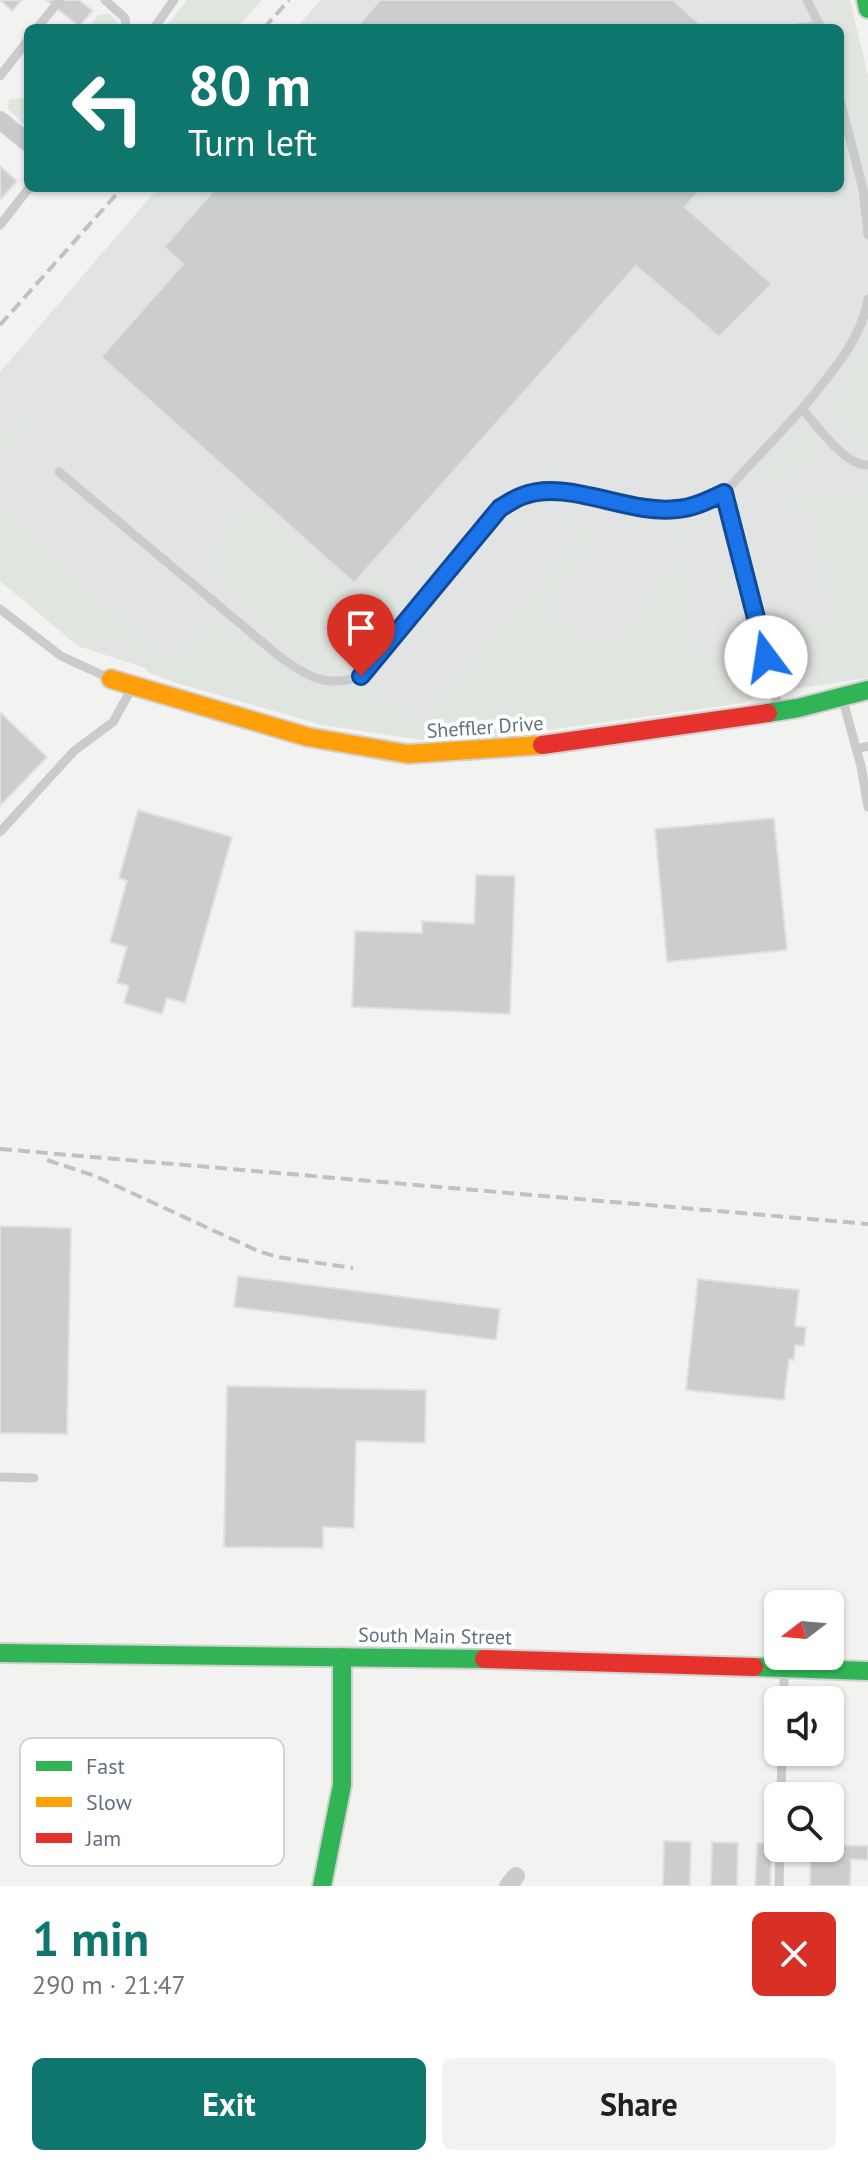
<!DOCTYPE html>
<meta charset="utf-8">
<style>
body{margin:0;font-family:"PT Sans",sans-serif;background:#f2f2f2;color:#202124;height:100vh;display:flex;flex-direction:column;font-size:30px;white-space:nowrap}
*{box-sizing:border-box;margin:0}
p{font-size:26px;color:#757577}
.icon{flex:none;width:44px;height:44px;fill:none;stroke:currentColor;stroke-width:2;stroke-linecap:round;stroke-linejoin:round}
.map{position:relative;height:1886px;overflow:hidden}
.side{display:flex;flex-direction:column;background:#fff;flex:1}
.side>*{flex:none}
.hud{position:absolute;left:24px;top:24px;width:820px;height:168px;border-radius:12px;box-shadow:0 2px 6px #0004;background:#0f766e;color:#fff;overflow:hidden}
.needle{width:52px;rotate:254deg}
.buttons{position:absolute;left:764px;top:1590px;display:grid;gap:16px}
.buttons a{display:grid;place-items:center;width:80px;height:80px;border-radius:12px;background:#fff;box-shadow:0 2px 6px #0004;font-size:40px}
.pin{position:absolute;display:grid;place-items:center;width:68px;height:68px;color:#fff;margin:-82px -34px;border-radius:50% 50% 50% 0;rotate:-45deg;box-shadow:0 0 8px #0007}
.pin .icon{rotate:45deg}
.me{position:absolute;width:88px;margin:-44px;rotate:346deg;stroke-linejoin:round;filter:drop-shadow(0 0 6px #0008)}
.turn{display:flex;align-items:center;gap:28px;height:168px;padding:0 32px;font-size:36px}
.turn .icon{width:104px;height:104px;stroke-width:2.5}
.turn b{display:block;font-size:56px;line-height:68px}
.round{display:grid;place-items:center;flex:none;width:84px;height:84px;border-radius:12px;background:#f2f2f2}
.overview{display:flex;align-items:center;justify-content:space-between;height:136px;padding:0 32px}
h1{font-size:48px;font-weight:600;line-height:60px;color:#0f766e}
.cta{display:flex;gap:16px;margin-top:auto;padding:16px 32px}
.cta a{flex:1;height:92px;border-radius:12px;background:#0f766e;color:#fff;font-size:32px;font-weight:600;line-height:92px;text-align:center}
.cta a+a{background:#f2f2f2;color:#202124}
.map>svg:first-child{display:block}
.built{fill:#e2e3e3}
.green{fill:#e1e5df}
.building{fill:#cccdcd;stroke:#e1e1e0;stroke-width:2}
.lines{fill:none;stroke-linecap:round;stroke-linejoin:round}
.fast-casing{stroke:#cfd0cf;stroke-width:22}
.slow-casing{stroke:#cfd0cf;stroke-width:22}
.jam-casing{stroke:#cfd0cf;stroke-width:22}
.lane{stroke:#cacbcb;stroke-width:9}
.street{stroke:#cacbcb;stroke-width:18}
.fast{stroke:#30b455;stroke-width:18}
.slow{stroke:#ff9f0a;stroke-width:18}
.jam{stroke:#e5322d;stroke-width:18}
.rail{stroke:#c0c1c1;stroke-width:4;stroke-dasharray:12 6;stroke-linecap:butt}
.route-casing{stroke:#114b97;stroke-width:20}
.route{stroke:#1a73e8;stroke-width:14}
.labels{text-anchor:middle;dominant-baseline:central;stroke-width:8;stroke-linejoin:round;paint-order:stroke}
.street-label{font-size:20px;fill:#636f7f;stroke:#fff}
.key{fill:#fff;stroke:#d0d4d9;stroke-width:2}
.key-label{font-size:22px;fill:#636f7f}
</style>
<div class="map">
<svg width="868" height="1886" viewBox="0 0 868 1886">
<rect width="100%" height="100%" fill="#f2f2f0"/>
<!-- built -->
<polygon class="built" points="321,0 842,0 868,108 868,678 451,739 280,712 78,646 0,578 0,372 158,188 840,188 840,28 296,28"/>
<!-- green -->
<g class="green">
<polygon points="187,0 262,0 237,28 165,28"/>
<polygon points="826,0 850,0 868,76 868,163 840,49 840,28 835,28"/>
<polygon points="110,14 117,21 119,28 88,28 98,15"/>
<polygon points="20,98 28,100 28,128 8,109 9,100"/>
<path d="M868,344V443C844,438 828,412 839,388C845,373 859,358 868,344Z"/>
<polygon points="30,418 31,424 0,460 0,436"/>
<path d="M800,429H805C813,437 819,456 815,466L761,484L758,483L756,479Z"/>
<polygon points="868,490 868,678 819,682 797,664 786,634 790,631 833,622 809,505 767,513 765,508 798,501 799,496 807,495"/>
<path d="M250,504L358,597L381,573L389,584L392,605C382,619 363,651 352,661C319,690 254,615 230,594V590L220,578L214,555L220,545L221,535Z"/>
<path d="M0,510L172,665C181,655 189,640 200,633C238,610 278,674 310,687C326,694 370,693 389,695L418,724L424,721L423,716L508,623L582,534L559,518L556,510L595,533L546,612L596,647L607,642L620,645L674,558L666,549C673,519 681,523 708,518V525L673,535L695,646L702,654L752,648L760,682L757,696L744,703L489,738L421,740L323,725L177,683L149,673L122,644L106,641L88,649L78,646L0,581Z"/>
</g>
<!-- building -->
<g class="building">
<polygon points="0,0 22,0 12,11"/>
<polygon points="46,0 79,0 93,11 79,26"/>
<polygon points="380,0 673,0 704,28 356,28"/>
<polygon points="0,166 17,181 0,200"/>
<polygon points="216,188 702,188 685,207 772,284 719,337 636,266 354,583 101,357 183,264 164,247"/>
<polygon points="0,712 47,757 0,806"/>
<polygon points="138,810 232,837 185,1003 167,998 162,1014 124,1003 129,986 117,983 127,947 110,942 127,881 119,878"/>
<polygon points="774,818 787,950 667,962 655,829"/>
<polygon points="476,875 515,876 510,1014 352,1007 355,931 422,933 422,921 474,924"/>
<polygon points="0,1226 71,1228 67,1434 0,1433"/>
<polygon points="238,1276 500,1309 496,1340 234,1307"/>
<polygon points="698,1279 799,1290 795,1326 806,1327 804,1346 795,1345 794,1360 789,1359 784,1400 686,1390"/>
<polygon points="227,1386 426,1390 425,1443 356,1441 354,1528 323,1527 323,1548 224,1547"/>
<polygon points="664,1841 691,1842 690,1886 663,1886"/>
<polygon points="712,1842 738,1843 737,1886 711,1886"/>
<polygon points="757,1843 772,1844 770,1886 755,1886"/>
<polygon points="830,1845 868,1846 868,1860 851,1859 850,1886 810,1886 811,1848 830,1848"/>
</g>
<g class="lines">
<!-- fast casing -->
<g class="fast-casing">
<g id="fast">
<polyline points="866,0 868,9"/>
<polyline points="768,713 798,708 868,690"/>
<polyline points="0,1653 484,1659"/>
<polyline points="754,1667 868,1671"/>
<polyline points="322,1886 342,1785 342,1657"/>
</g>
</g>
<!-- slow casing -->
<g class="slow-casing">
<polyline id="slow" points="111,679 308,737 408,754 542,745"/>
</g>
<!-- jam casing -->
<g class="jam-casing">
<g id="jam">
<polyline points="542,745 768,713"/>
<polyline points="484,1659 754,1667"/>
</g>
</g>
<!-- lane -->
<g class="lane">
<polyline points="105,0 125,18 126,28"/>
<polyline points="807,0 821,28"/>
<polyline points="37,28 60,0"/>
<polyline points="154,28 174,0"/>
<polyline points="796,28 821,26"/>
<polyline points="0,76 28,40"/>
<polyline points="840,100 863,189 868,235"/>
<polyline points="0,225 29,188"/>
<path d="M802,409C829,375 861,342 868,299"/>
<path d="M59,472L279,656C306,676 327,689 361,676L500,508L522,495L540,492H562L653,509H678L724,493"/>
<polyline points="0,609 61,656 111,679"/>
<polyline points="842,697 861,766 868,807"/>
<path d="M779,710L724,493L802,409C818,426 844,466 868,465"/>
<polyline points="856,749 868,746"/>
<polyline points="0,832 74,751 113,722 133,686"/>
<polyline points="0,1477 34,1478"/>
<polyline points="784,1700 784,1671"/>
<polyline points="781,1796 782,1752"/>
<polyline points="779,1886 780,1848"/>
</g>
<!-- street -->
<g class="street">
<polyline points="0,120 28,143"/>
<polyline points="508,1886 516,1876"/>
</g>
<!-- fast -->
<use href="#fast" class="fast"/>
<!-- slow -->
<use href="#slow" class="slow"/>
<!-- jam -->
<use href="#jam" class="jam"/>
<!-- rail -->
<g class="rail">
<polyline points="264,28 289,0"/>
<polyline points="0,325 122,188"/>
<polyline points="0,1149 868,1224"/>
<polyline points="47,1160 95,1176 258,1251 278,1257 353,1268"/>
</g>
</g>
<g class="lines">
<!-- route casing -->
<g class="route-casing">
<path id="route" d="M361,676L500,508C507,504 514,499 522,496C568,478 627,515 677,509C693,508 709,500 724,493L766,657"/>
</g>
<!-- route -->
<use href="#route" class="route"/>
</g>
<g class="labels">
<!-- street labels -->
<g class="street-label">
<text transform="translate(485 727) rotate(-4)">Sheffler Drive</text>
<text transform="translate(435 1636) rotate(1)">South Main Street</text>
</g>
</g>
<!-- legend -->
<rect x="20" y="1738" width="264" height="128" rx="12" class="key"/>
<rect x="36" y="1761" width="36" height="10" fill="#30b455"/>
<rect x="36" y="1797" width="36" height="10" fill="#ff9f0a"/>
<rect x="36" y="1833" width="36" height="10" fill="#e5322d"/>
<g class="key-label">
<text x="86" y="1774">Fast</text>
<text x="86" y="1810">Slow</text>
<text x="86" y="1846">Jam</text>
</g>
</svg>
<div class="buttons">
<a><svg class="needle" viewBox="-14 -14 28 28"><path d="M0-13l5 13h-10z" fill="#e53935"/><path d="M0 13l5-13h-10z" fill="#757577"/></svg></a>
<a><svg class="icon" aria-label="sound" viewBox="0 0 24 24"><path d="M4 9h4l5-4v14l-5-4H4zM17 9q2 3 0 6"/></svg></a>
<a><svg class="icon" aria-label="search" viewBox="0 0 24 24"><circle cx="10" cy="10" r="6"/><path d="M15 15l6 6"/></svg></a>
</div>
<div class="pin" style="left:361px;top:676px;background:#d93025"><svg class="icon" aria-label="arrive" viewBox="0 0 24 24"><path d="M6 21V4h12l-3 4 3 4H6"/></svg></div>
<svg class="me" style="left:766px;top:657px" viewBox="-20 -20 40 40"><circle r="19" fill="#fff"/><path d="M0-13L10 11 0 6-10 11z" fill="#1a73e8"/></svg>
<div class="hud">
<div class="turn"><svg class="icon" aria-label="left" viewBox="0 0 24 24"><path d="M17 20v-9H6M10 6l-5 5 5 5"/></svg><div><b>80 m</b>Turn left</div></div>
</div>
</div>
<section class="side">
<div class="overview"><div><h1>1 min</h1><p>290 m · 21:47</p></div><a class="round" style="background:#d93025;color:#fff"><svg class="icon" aria-label="close" viewBox="0 0 24 24"><path d="M6 6l12 12M18 6L6 18"/></svg></a></div>
<div class="cta"><a>Exit</a><a>Share</a></div>
</section>
